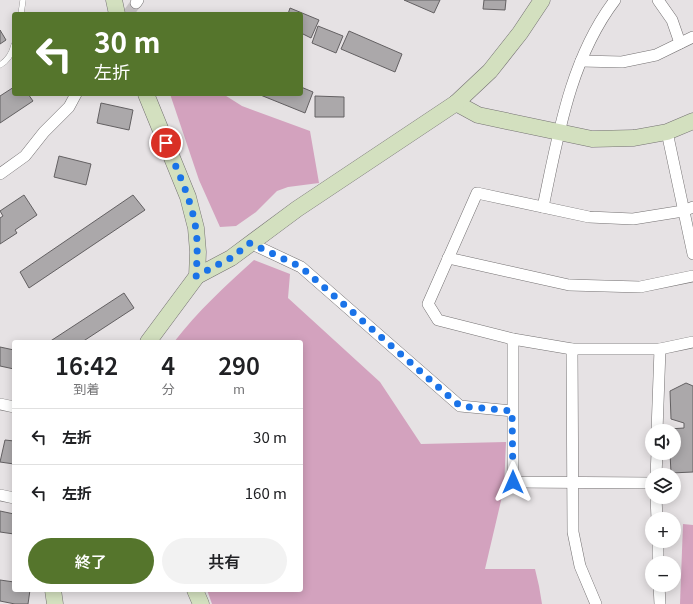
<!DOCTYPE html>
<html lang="ja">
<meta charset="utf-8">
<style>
body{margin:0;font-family:Georgia,"Noto Sans JP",serif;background:#f2f2f2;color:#202124;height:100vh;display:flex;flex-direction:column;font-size:15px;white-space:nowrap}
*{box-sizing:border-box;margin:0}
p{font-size:13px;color:#757577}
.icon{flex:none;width:22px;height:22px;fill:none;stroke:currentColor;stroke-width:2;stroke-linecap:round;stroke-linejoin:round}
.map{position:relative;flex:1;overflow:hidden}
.panel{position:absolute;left:12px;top:340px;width:291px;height:252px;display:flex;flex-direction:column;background:#fff;border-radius:4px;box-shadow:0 2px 10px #0003}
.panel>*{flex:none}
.top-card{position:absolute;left:12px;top:12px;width:291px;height:84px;border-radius:4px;box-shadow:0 2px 10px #0003;background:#55752c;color:#fff;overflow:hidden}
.buttons{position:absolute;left:645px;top:424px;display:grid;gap:8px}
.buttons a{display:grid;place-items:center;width:36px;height:36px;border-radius:50%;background:#fff;box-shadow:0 2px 10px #0003;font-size:20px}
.pin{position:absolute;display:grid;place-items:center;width:34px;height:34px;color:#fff;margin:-17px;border:2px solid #fff;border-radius:50%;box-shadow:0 1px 4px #0007}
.me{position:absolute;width:44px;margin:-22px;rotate:0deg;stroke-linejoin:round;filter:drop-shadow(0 0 3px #0008)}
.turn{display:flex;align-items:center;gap:14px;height:84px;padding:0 16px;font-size:18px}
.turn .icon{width:52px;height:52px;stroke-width:2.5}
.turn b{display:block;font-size:28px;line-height:34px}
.eta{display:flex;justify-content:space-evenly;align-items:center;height:68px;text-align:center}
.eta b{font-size:24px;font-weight:600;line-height:28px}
.action{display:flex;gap:8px;margin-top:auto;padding:8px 16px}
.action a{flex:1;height:46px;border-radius:24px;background:#55752c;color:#fff;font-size:16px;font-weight:600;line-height:46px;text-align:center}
.action a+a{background:#f2f2f2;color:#202124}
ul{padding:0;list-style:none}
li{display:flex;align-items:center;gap:12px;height:56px;padding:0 16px;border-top:1px solid #e0e0e0}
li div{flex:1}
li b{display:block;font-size:15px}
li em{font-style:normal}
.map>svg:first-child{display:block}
.green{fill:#d3a2be}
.building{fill:#aba8aa;stroke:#636062}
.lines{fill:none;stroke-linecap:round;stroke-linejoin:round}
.street-tunnel{stroke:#c6c2c4;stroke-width:11;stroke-dasharray:11 5.5;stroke-linecap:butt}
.lane-casing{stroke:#747172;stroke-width:6}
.street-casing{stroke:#747172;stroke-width:12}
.secondary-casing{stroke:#747172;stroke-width:17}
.lane{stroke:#fff;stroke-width:5.5}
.street{stroke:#fff;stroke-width:11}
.secondary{stroke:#d3e0bf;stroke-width:16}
.route{stroke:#1a73e8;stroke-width:7;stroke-dasharray:0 12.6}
</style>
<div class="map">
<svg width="693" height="604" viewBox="0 0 693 604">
<rect width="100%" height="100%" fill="#e6e2e4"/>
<!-- green -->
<g class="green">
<polygon points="170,94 223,94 242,106 310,131 319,183 288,187 277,191 256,212 236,226 220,227 199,180"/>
<path d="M254,260L290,274L288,298L380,382L421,444L506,442L504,488L485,569H535L539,586L542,604H212L207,590H301V342H174C198,311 225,286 254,260Z"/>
<polygon points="683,524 693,525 693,604 680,604"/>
</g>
<!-- building -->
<g class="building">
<polygon points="404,0 440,0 434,13"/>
<polygon points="484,0 506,0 505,10 483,9"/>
<polygon points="290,8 319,20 311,38 301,33 301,14 288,14"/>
<polygon points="318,26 343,36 336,53 312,43"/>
<polygon points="0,30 6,40 0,44"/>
<polygon points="349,31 402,54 395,72 341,49"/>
<polygon points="14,87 14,94 28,94 33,101 0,123 0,96"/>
<polygon points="301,87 313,92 305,113 258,94 301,94"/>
<polygon points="315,96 344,97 344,117 315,117"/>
<polygon points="101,103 133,110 129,130 97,123"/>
<polygon points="59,156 91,164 86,185 54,177"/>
<polygon points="24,195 37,215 15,230 17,233 0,244 0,218 3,216 0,211"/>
<polygon points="133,195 145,210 29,288 20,272"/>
<polygon points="124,293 134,308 82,342 49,342"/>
<polygon points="0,347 14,350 14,369 0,366"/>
<polygon points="686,383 693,386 693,472 671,473 670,453 674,453 674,431 669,431 669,429 684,428 684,423 671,419 670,391"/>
<polygon points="5,440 14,441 14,464 0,462"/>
<polygon points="0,511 14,514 14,534 0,532"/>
<polygon points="0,580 14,582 14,590 30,590 28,604 15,604 0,601"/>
</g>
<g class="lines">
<!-- street-tunnel -->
<polyline class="street-tunnel" points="128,14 136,3"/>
<!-- lane casing -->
<g class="lane-casing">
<g id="lane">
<polyline points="21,14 23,0"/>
<path d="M0,65C7,61 12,53 14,45"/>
</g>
</g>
<!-- street casing -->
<g class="street-casing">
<g id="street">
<polyline points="658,0 672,20 680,43"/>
<polyline points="136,3 138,0"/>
<polyline points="581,61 622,62 656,55 693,37"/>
<polyline points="667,132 693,254"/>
<polyline points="0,174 25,156 44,132 69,107 76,94"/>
<path d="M543,207C558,136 570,59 615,0"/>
<polyline points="693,207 683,211 633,219 589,217 477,193 428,304 438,320 513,339 572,349 660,349 693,342"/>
<polyline points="250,243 301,267 460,406 512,411"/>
<polyline points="448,258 569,285 640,287 693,276"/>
<polyline points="513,339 513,482 652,483"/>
<polyline points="572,349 573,532 580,566 596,604"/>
<polyline points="0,404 14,407"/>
<polyline points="657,431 660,349"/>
<polyline points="656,475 657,453"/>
<polyline points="0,495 14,498"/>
<polyline points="656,497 657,519"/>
<polyline points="658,541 658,563"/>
<polyline points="659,585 660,604"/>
</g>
</g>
<!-- secondary casing -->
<g class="secondary-casing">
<g id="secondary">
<polyline points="114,0 117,14"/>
<polyline points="146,94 188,197 196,228 198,252 197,276 148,342"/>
<polyline points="456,103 478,115 592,139 634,138 667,132 693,121"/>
<polyline points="197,276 231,258 297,209 456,103 490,71 520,33 542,0"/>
<polyline points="53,590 55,604"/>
<polyline points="195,590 201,604"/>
</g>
</g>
<!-- lane -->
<use href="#lane" class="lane"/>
<!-- street -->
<use href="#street" class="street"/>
<!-- secondary -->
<use href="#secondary" class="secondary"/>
</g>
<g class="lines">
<!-- route -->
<path class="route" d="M166,143C177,170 192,200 196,230C198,245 197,260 196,276L231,258L250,243L301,267L460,406L512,411L513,482"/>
</g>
</svg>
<div class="buttons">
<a><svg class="icon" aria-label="sound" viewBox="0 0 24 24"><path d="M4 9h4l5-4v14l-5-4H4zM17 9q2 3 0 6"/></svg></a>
<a><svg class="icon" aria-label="layers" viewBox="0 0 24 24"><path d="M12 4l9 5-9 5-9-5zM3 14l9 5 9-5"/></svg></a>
<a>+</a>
<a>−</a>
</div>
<div class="pin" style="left:166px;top:143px;background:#d93025"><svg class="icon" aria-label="arrive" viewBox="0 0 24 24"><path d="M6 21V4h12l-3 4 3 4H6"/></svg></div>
<svg class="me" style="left:513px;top:482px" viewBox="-20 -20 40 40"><path d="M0-17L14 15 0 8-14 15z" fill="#1a73e8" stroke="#fff" stroke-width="4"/></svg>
<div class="top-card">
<div class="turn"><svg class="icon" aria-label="left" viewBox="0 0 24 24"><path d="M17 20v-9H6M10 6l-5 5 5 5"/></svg><div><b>30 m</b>左折</div></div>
</div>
<section class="panel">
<div class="eta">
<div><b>16:42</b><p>到着</p></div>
<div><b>4</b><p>分</p></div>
<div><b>290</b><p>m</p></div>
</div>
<ul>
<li><svg class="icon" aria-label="left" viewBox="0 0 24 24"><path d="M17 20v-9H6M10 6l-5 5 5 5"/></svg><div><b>左折</b></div><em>30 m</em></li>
<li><svg class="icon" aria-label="left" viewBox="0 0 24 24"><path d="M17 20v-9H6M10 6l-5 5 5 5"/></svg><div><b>左折</b></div><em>160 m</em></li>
</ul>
<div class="action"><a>終了</a><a>共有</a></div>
</section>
</div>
